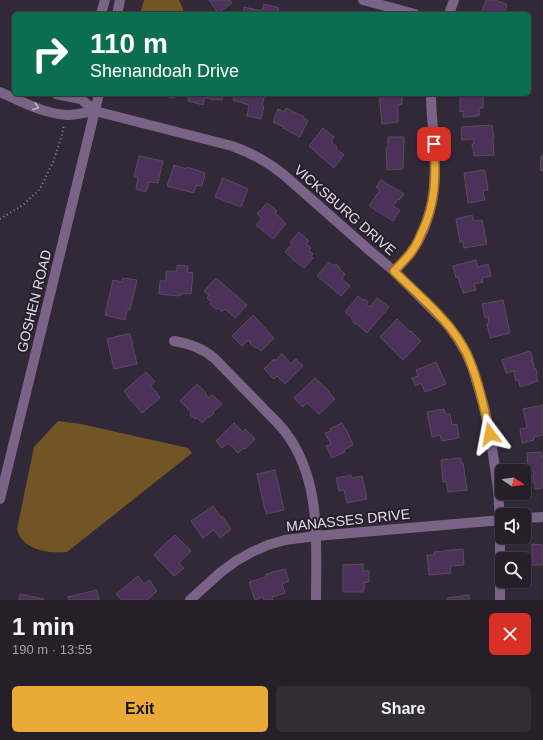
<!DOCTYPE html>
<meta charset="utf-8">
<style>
body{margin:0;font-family:Arial,sans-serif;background:#322c36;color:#f1f3f6;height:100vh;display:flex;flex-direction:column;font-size:15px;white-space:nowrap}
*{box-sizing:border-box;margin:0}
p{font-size:13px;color:#a4a2a8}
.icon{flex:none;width:22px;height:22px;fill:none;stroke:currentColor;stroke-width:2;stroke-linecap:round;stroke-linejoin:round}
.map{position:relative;height:600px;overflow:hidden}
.side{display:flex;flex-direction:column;background:#261f2a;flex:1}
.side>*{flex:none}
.banner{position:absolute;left:12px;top:12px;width:519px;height:84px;border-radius:6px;box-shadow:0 1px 3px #0004,0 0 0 1px #423d47;background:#0b6e4f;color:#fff;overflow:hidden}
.needle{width:26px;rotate:103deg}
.fabs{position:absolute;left:495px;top:464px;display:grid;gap:8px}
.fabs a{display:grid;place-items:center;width:36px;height:36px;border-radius:6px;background:#261f2a;box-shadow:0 1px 3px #0004,0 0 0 1px #423d47;font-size:20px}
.pin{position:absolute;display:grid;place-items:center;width:34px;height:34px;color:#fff;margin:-17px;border-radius:8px;box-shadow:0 2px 6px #0006}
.me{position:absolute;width:44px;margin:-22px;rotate:347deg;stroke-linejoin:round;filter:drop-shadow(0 0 3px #0008)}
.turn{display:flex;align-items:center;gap:14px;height:84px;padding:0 12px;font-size:18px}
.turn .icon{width:52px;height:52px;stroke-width:2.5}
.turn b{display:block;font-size:28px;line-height:34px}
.round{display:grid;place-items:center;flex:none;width:42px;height:42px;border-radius:6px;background:#322c36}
.head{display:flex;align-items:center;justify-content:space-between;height:68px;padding:0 12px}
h1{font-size:24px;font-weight:700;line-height:30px}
.action{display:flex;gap:8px;margin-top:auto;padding:8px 12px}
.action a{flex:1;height:46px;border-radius:6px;background:#e9aa38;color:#111;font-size:16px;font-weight:700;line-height:46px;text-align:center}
.action a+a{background:#322c36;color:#f1f3f6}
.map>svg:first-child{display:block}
.water{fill:#725525}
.building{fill:#4c315a;stroke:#584d5d}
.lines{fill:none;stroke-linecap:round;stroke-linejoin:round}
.path{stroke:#8e8793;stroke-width:2;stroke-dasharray:1 3;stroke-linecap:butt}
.minor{stroke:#7a6386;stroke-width:10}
.oneway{stroke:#beb2c5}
.route-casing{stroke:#976e24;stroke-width:10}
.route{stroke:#e9aa38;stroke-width:7}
.labels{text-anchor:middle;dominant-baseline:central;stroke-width:4;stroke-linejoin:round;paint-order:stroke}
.street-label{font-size:14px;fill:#e3dde7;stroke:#281f2d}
</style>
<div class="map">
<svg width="543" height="600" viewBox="0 0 543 600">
<rect width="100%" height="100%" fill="#322938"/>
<!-- water -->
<g class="water">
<polygon points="144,0 179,0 185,14 140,14"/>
<path d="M58,421L81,424L188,448L192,453L67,552C52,553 31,552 21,538C19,536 18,532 17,529L34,447Z"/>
</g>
<!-- building -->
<g class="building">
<polygon points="209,0 230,0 232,3 218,13"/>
<polygon points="486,0 496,0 506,4 507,6 505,11 503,12 502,14 481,14"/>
<polygon points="264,4 279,8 277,14 243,14 244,7 262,11"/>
<polygon points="161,94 175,94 174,98 160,95"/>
<polygon points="190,94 223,94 222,100 214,99 214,100 205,97 203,105 188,101"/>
<polygon points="234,94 265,94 262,106 264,106 261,119 247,116 249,105 233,100"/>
<polygon points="379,94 400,94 400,96 402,96 402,104 398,105 398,122 382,124"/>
<polygon points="460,94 483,94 483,108 479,108 479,116 463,117 463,111 460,112"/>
<polygon points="286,108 304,117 303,118 308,120 300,137 283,128 284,127 273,122 278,109 284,112"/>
<polygon points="492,125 494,137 493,139 494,155 474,156 472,144 474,144 473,139 462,140 461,127"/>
<polygon points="323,128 334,137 332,140 333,140 331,142 337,147 336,149 344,155 334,168 309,146"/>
<polygon points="388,137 404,137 403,169 387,170 386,148 388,148"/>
<polygon points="543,154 543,171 540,170 541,156 543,156"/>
<polygon points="139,156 163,161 158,183 149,182 146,192 136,189 138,178 134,177"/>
<polygon points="174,165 187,169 187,167 205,173 202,186 196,185 194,193 167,186"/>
<polygon points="485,170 488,190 483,191 485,200 468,203 464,173"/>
<polygon points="223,178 248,189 241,207 215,197"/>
<polygon points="381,180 404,194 399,200 398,199 393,206 400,210 393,221 369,206 380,190 376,187"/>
<polygon points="267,203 277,211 275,213 282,219 282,220 286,224 273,239 256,225 262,218 257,214"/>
<polygon points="472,215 474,221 482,220 487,244 464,248 463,242 460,242 456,219"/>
<polygon points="299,232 309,241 306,244 311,248 309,250 313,254 311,257 313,258 304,268 292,259 293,259 285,252 292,244 290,242"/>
<polygon points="476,260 478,267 488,264 491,276 482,278 483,282 474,284 476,290 463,293 462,288 461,288 458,277 456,278 453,266"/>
<polygon points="329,262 334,266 336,264 340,268 339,269 345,274 342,279 350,286 341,296 317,276"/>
<polygon points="177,265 188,266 187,272 193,273 191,294 183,293 182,295 178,295 178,296 159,294 160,281 166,281 166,271 177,271"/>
<polygon points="123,278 137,280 130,310 127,309 125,320 105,315 113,280 122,282"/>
<polygon points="216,278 237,296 247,305 235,318 225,309 222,312 218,308 216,309 210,304 212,302 207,298 209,295 204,291"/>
<polygon points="358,296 363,300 364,299 368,302 367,304 370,307 377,298 389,307 367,333 357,324 355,324 352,321 352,318 345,312"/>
<polygon points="503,300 510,333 490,338 487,324 489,323 488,317 485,318 482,304"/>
<polygon points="253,315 274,338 261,351 256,347 255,348 249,342 250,341 249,340 242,346 232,336"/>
<polygon points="397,319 410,332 411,331 421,341 403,360 380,337"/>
<polygon points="127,334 130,334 137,364 114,369 107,339"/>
<polygon points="530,351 533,360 531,360 532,361 533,361 534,365 533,366 534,368 536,369 537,373 536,375 538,381 520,387 518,380 516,381 514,373 515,373 515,371 506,373 502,360"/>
<polygon points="282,354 291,364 296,359 303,366 285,384 277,376 274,379 264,369 274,359 275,361"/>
<polygon points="436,362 446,384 425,392 421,383 415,386 412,378 418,376 416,370"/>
<polygon points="146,372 155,382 150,386 151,387 152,387 157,393 157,394 160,398 142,413 132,401 131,401 128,397 128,396 124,391"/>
<polygon points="315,378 330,392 329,393 335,399 319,414 307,403 303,407 294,398"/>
<polygon points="197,384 206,393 205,394 209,398 212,395 222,404 213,412 214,413 209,418 208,417 202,423 197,418 196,419 191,416 190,414 191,412 180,401"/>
<polygon points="543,405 543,435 534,437 534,440 522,443 520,429 527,428 523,409"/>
<polygon points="444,409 445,413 446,414 450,414 452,425 457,424 459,438 442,441 440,435 432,437 427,412"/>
<polygon points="234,423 243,432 245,429 255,439 245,449 244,448 238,453 228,443 222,448 216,441"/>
<polygon points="342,423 345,429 346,429 353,445 344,450 345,452 332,458 326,446 331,444 325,433 331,431 330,429"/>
<polygon points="541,452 542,457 543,456 543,488 535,489 535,483 533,483 533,474 534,474 534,471 528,471 527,453"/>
<polygon points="461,458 461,463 463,463 467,490 448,492 446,481 443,482 441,460"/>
<polygon points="275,470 284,510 266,514 257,474"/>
<polygon points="351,475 352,478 362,476 367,499 347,503 344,490 339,491 336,478"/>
<polygon points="213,506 221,517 222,516 231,529 220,538 214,530 203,538 191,521"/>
<polygon points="175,535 191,551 179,563 184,568 174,576 154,555 169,540 169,541"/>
<polygon points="532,544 543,545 543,565 532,565"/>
<polygon points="463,549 464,565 450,566 451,573 429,575 427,555 434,555 434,552"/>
<polygon points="363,564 363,571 369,571 369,582 363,583 364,584 364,589 363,592 343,592 343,565"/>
<polygon points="285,569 289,581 282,584 285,593 272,597 273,600 264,600 263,597 255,600 249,582 266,577 266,574"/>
<polygon points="138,576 144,584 149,580 157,591 147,600 122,600 116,594"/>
<polygon points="97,590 99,600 69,600 68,597"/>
<polygon points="20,594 44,599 44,600 19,600"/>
<polygon points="469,595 469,600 447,600 447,598"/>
</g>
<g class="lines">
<!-- path -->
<polyline class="path" points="0,219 23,205 40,189 53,162 62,135 64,124"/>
<!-- minor -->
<g class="minor">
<polyline points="363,0 415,14"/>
<polyline points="101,14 105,0"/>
<polyline points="117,14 120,0"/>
<polyline points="449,14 454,0"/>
<path d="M0,92C21,101 44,114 67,115C76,115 86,112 95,111L232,146C252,153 268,162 284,175L369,250L394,271L448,325L458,339L466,353L473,369L484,407L490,434L494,461L498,489L500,521V600"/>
<polyline points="56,94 81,99 95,111"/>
<path d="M394,271C399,266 404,261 409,255C434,223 437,182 434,143C433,127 431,110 431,94"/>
<path d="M174,341C190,344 202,348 214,358C230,374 245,390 261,406C269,415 279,423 286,433C322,481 316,543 316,600"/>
<polyline points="0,499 99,94"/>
<polyline points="524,518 543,517"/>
<polyline points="190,600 221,572 236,561 252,552 268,545 285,540 316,536 502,520"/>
</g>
</g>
<!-- one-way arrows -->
<defs><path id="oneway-chevron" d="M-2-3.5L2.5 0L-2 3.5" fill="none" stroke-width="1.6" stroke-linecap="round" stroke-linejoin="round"/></defs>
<use class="oneway" href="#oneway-chevron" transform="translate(36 107) rotate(21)"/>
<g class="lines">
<!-- route casing -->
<g class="route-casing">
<path id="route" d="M434,144C436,177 436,204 421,234C418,242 414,249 409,255C404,261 399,266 394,271C420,297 451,321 467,354C478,379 484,407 490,434"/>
</g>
<!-- route -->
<use href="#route" class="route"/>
</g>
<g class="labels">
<!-- street labels -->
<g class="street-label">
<text transform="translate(345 210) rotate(41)">VICKSBURG DRIVE</text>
<text transform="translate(34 301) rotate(-76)">GOSHEN ROAD</text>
<text transform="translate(348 520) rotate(-6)">MANASSES DRIVE</text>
</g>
</g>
</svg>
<div class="fabs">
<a><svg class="needle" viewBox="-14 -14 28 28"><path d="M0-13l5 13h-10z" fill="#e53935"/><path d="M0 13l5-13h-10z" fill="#a4a2a8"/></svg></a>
<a><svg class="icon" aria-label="sound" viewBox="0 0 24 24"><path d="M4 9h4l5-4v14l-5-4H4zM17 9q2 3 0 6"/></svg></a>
<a><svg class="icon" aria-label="search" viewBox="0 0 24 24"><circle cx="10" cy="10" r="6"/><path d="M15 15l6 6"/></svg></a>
</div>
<div class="pin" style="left:434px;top:144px;background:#d93025"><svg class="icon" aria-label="arrive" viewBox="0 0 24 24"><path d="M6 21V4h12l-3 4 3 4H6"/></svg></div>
<svg class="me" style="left:490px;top:434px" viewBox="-20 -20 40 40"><path d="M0-17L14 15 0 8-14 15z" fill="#e9aa38" stroke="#fff" stroke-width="4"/></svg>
<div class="banner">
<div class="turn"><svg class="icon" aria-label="right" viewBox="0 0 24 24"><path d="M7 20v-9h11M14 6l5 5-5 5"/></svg><div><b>110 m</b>Shenandoah Drive</div></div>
</div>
</div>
<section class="side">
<div class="head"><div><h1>1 min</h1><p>190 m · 13:55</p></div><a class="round" style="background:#d93025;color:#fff"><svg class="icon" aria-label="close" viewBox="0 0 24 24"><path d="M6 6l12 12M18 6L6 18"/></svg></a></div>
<div class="action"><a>Exit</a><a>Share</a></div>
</section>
